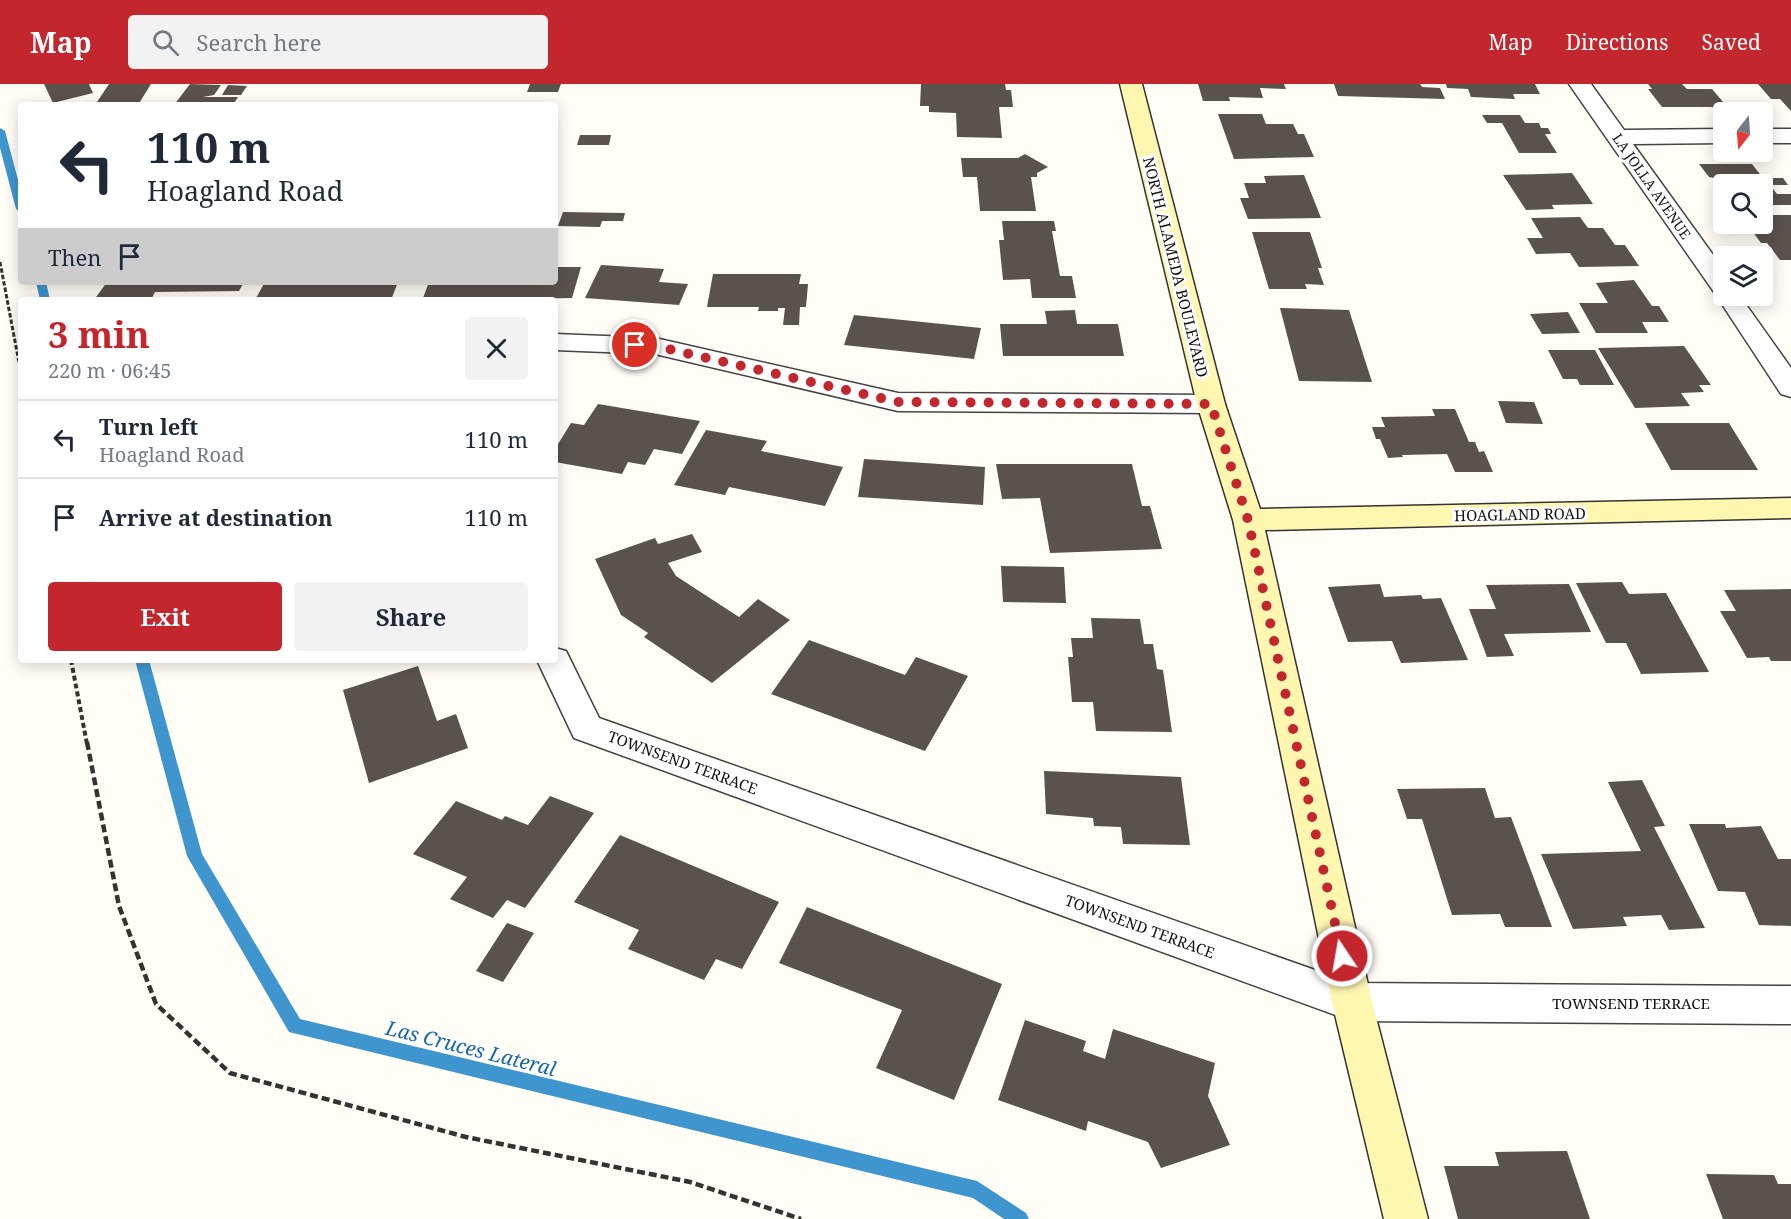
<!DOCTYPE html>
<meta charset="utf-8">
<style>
body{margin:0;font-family:"Noto Serif",serif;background:#f2f2f3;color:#1f2937;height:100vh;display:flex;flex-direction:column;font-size:22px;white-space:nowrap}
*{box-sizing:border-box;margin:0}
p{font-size:20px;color:#747a83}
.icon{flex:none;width:33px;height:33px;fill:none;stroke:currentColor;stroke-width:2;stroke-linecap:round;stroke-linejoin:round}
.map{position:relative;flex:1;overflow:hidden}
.sheet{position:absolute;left:18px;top:213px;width:540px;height:366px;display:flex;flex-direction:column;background:#fff;border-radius:6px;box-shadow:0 3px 15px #0003}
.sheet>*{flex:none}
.hud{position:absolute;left:18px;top:18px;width:540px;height:183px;border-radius:6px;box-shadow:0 3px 15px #0003;background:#fff;color:#1f2937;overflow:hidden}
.needle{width:39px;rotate:197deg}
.fabs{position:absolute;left:1713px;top:18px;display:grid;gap:12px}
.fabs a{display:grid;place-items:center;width:60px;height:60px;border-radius:6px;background:#fff;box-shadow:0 3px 15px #0003;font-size:30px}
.pin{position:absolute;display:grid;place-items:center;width:51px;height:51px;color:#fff;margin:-26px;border:3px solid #fff;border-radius:50%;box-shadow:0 2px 6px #0007}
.me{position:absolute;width:66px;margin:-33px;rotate:348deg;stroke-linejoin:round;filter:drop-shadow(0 0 4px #0008)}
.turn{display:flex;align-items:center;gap:21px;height:126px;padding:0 30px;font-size:27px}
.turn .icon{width:78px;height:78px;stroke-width:2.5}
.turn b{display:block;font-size:42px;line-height:51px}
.then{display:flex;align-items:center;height:57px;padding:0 30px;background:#0003;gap:12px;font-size:22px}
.round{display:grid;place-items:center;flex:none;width:63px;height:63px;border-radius:6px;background:#f2f2f3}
.headline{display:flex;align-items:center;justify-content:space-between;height:102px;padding:0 30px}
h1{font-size:36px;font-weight:700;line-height:45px;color:#c4262e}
.button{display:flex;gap:12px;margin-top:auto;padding:12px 30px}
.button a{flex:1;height:69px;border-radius:6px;background:#c4262e;color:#fff;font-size:24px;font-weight:700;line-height:69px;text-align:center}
.button a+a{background:#f2f2f3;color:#1f2937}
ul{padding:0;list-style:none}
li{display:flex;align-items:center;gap:18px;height:78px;padding:0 30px;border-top:2px solid #e0e1e3}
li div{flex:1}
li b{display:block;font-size:22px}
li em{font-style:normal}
header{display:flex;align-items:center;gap:36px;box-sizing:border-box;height:84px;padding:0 30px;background:#c4262e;color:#fff}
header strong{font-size:28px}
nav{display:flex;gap:33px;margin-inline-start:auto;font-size:21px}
.search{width:420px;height:54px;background:#f2f2f3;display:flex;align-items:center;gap:15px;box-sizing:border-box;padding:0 21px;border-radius:6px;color:#747a83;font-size:22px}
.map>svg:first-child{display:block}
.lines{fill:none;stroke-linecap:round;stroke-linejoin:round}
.stream{fill:#3f96cf;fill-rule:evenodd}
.building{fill:#5a524d}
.street-casing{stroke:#444;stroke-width:3}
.secondary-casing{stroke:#333;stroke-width:3}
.path-far2{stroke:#333;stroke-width:3;stroke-dasharray:4.5 2;stroke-linecap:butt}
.path-far1{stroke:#333;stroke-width:4;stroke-dasharray:5 3;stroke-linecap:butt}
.path{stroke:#333;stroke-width:4.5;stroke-dasharray:8 4;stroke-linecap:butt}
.street{fill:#fff;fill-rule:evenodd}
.secondary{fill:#fff6b0;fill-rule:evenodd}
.route{stroke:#c4262e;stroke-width:10;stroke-dasharray:0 18}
.labels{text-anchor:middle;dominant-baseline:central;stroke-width:6;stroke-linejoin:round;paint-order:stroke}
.far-street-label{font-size:14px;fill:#111;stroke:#fff}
.street-label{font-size:15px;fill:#111;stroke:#fff}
.near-water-label{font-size:20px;font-style:italic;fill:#1768a6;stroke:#fff}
</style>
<header>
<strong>Map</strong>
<div class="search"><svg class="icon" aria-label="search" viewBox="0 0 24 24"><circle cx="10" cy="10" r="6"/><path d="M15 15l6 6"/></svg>Search here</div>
<nav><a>Map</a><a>Directions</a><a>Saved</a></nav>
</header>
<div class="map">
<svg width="1791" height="1135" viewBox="0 0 1791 1135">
<rect width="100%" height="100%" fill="#fffdf5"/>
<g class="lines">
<!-- stream -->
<g class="stream">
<polygon points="0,44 5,47 21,107 21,128 16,125 0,64"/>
<polygon points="36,198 46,198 50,216 40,216"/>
<polygon points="135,576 149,576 202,770 300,935 977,1097 1026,1129 1029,1135 1004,1135 973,1114 289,948 187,772"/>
</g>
</g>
<!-- building -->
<g class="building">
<polygon points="44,0 89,0 93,9 53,19"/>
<polygon points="109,0 151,0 138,21 95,21"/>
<polygon points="190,0 221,1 214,11 203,13 238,13 233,21 174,21"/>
<polygon points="530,0 561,0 558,8 527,8"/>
<polygon points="921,0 1005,0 1006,6 1011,6 1013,23 999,23 1002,54 957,53 956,29 929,28 929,22 920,22"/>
<polygon points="1198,0 1284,0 1286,5 1260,4 1263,14 1229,13 1230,17 1203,17"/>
<polygon points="1334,0 1420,0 1422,3 1440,4 1445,15 1338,12"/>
<polygon points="1446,0 1535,0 1540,10 1513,10 1515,15 1471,13 1468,5 1447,4"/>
<polygon points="1648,0 1682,0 1687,5 1712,5 1730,26 1711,23 1662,23 1648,5 1652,5"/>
<polygon points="1758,0 1791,0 1791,27 1780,15 1771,15"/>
<polygon points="228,1 247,2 241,11 222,11"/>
<polygon points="1218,30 1262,30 1266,40 1293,40 1298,50 1304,50 1314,73 1234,75"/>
<polygon points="1482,31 1520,31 1525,39 1539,39 1541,44 1548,44 1551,50 1545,50 1557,69 1519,69 1502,39 1487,39"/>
<polygon points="580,51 611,51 609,61 577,61"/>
<polygon points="1025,70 1048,83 1037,89 1037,93 1031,93 1036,127 980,127 977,93 963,93 961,74 1018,74"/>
<polygon points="1699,80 1752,80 1763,94 1783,94 1788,101 1770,101 1777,110 1791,110 1791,121 1762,121 1762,100 1724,100 1724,106 1714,94 1709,93"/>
<polygon points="1572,89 1593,120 1552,121 1554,125 1526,126 1503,91"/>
<polygon points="1304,91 1321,134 1248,135 1240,114 1249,114 1244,99 1266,99 1264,92"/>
<polygon points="563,128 625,129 623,137 602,137 600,143 558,142"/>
<polygon points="1762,131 1791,131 1791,176 1780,176 1767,159 1761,159 1747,140 1741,142 1739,140 1762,140"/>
<polygon points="1580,133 1588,144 1603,144 1615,161 1625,161 1639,182 1579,183 1570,169 1536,170 1527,154 1543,154 1531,134"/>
<polygon points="1002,137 1054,137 1056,147 1052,147 1060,192 1072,192 1076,214 1032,214 1030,195 1003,196 999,156 1004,156"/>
<polygon points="1252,148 1310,148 1322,184 1318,184 1324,201 1305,200 1307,205 1269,205"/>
<polygon points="601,181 664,185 659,198 688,200 679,221 585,214"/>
<polygon points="555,183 581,183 572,214 468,216 423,214 429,198 555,198"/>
<polygon points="713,190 801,190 799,200 808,200 806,223 800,223 799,241 783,241 785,224 778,224 778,227 758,227 759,223 707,223"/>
<polygon points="1634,196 1652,222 1659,222 1669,238 1642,238 1648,249 1596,249 1579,219 1608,219 1596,199"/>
<polygon points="107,198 244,198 239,207 155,208 151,216 94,216"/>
<polygon points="265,198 398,198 391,216 255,216"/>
<polygon points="1280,224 1349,226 1372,298 1299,297"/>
<polygon points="1075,226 1077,240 1118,240 1124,272 1003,272 1000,240 1047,240 1045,227"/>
<polygon points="1568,228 1580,249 1542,250 1530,230"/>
<polygon points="854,231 981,244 974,275 844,261"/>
<polygon points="1684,262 1711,301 1699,301 1704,308 1681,309 1690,322 1635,324 1598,264"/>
<polygon points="1548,266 1595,266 1614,301 1580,301 1577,295 1563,295"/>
<polygon points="1498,317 1534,318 1543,340 1506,339"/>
<polygon points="598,320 700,337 682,370 654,365 645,381 628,378 622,390 555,378 555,365 571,339 584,341"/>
<polygon points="1432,325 1455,325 1469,358 1475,358 1479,368 1484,367 1493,388 1455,388 1447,370 1402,371 1403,373 1388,374 1380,355 1376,355 1372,343 1385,343 1381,333 1435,332"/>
<polygon points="1645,339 1729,339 1758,386 1671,386"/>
<polygon points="706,346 767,357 761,367 843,383 825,422 729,403 725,411 674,401"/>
<polygon points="864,375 985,383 983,421 858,413"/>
<polygon points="996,380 1132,380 1142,422 1150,422 1162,465 1050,469 1040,414 1002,415"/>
<polygon points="692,450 702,468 668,479 676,492 739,533 758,515 790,536 712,599 644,553 648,549 621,531 595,475 655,454 658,460"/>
<polygon points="1001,482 1064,483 1066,519 1003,518"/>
<polygon points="1622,498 1629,510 1666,509 1709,588 1641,590 1626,559 1606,559 1576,499"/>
<polygon points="1380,500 1384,513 1421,511 1423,515 1441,514 1468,576 1401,579 1392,557 1348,558 1328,503"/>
<polygon points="1569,500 1591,548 1504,550 1514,572 1487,573 1469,525 1496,525 1486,501"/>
<polygon points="1791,505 1791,577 1771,577 1769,573 1747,574 1720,527 1736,527 1724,506"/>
<polygon points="1091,534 1140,535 1144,560 1153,560 1157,585 1163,586 1172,648 1096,647 1093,618 1072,618 1068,573 1073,573 1071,554 1093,554"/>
<polygon points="809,556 905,591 916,573 968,592 925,667 771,610"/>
<polygon points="418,582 437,637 456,630 468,664 369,699 343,606"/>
<polygon points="1044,687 1181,693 1190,761 1123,760 1121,743 1094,742 1093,734 1046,730"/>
<polygon points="1642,696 1665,742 1654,743 1705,844 1669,846 1661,831 1623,833 1627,842 1573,845 1541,770 1641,767 1608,698"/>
<polygon points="1485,704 1495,734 1511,733 1552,843 1505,843 1500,830 1452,831 1422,735 1407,735 1397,705"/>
<polygon points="550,712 594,729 525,824 507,816 493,834 450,815 467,793 413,770 456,717 502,736 505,732 528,741"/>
<polygon points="1689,740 1725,740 1726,744 1761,742 1778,775 1791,775 1791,842 1759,841 1745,808 1718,807"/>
<polygon points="620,751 779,818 742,885 716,875 704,896 628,865 639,846 574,818"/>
<polygon points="807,823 1002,900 954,1016 876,984 902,926 779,879"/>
<polygon points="507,839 534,849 503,898 476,887"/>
<polygon points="1025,936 1086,957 1083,967 1105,975 1113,945 1215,979 1208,1012 1230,1061 1161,1084 1148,1058 1088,1037 1086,1047 998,1016"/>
<polygon points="1567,1067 1590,1135 1458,1135 1444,1082 1499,1082 1495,1068"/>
<polygon points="1706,1090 1774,1091 1778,1100 1791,1100 1791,1135 1723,1135"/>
</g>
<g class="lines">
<!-- street casing -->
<g class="street-casing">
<g id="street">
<polygon points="1569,0 1591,0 1624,46 1724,45 1724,59 1633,60 1724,186 1724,212 1740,212 1791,284 1791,313 1781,310 1716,211"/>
<rect x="1762" y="45" width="29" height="14"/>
<polygon points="555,250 655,254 898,309 1211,311 1221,314 1225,320 1221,326 1211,329 898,327 655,270 555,266"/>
<polygon points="555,564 566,567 599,634 1352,899 1791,902 1791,940 1352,937 574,654 537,576 555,576"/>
</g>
</g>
<!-- secondary casing -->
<g class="secondary-casing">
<polygon id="secondary" points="1120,0 1142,0 1225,320 1260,425 1791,414 1791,434 1265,446 1372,918 1428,1135 1384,1135 1332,918 1233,436 1197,320"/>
</g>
<!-- path-far2 -->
<polyline class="path-far2" points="0,178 21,289"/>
<!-- path-far1 -->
<polyline class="path-far1" points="71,576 87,660"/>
<!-- path -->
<polyline class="path" points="87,658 119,822 156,920 230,989 466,1053 690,1098 801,1135"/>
<!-- street -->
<use href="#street" class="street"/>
<!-- secondary -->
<use href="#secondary" class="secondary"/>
</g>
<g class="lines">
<!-- route -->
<polyline class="route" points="635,261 655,262 898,318 1211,320 1248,436 1342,872"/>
</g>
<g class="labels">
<!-- far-street labels -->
<g class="far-street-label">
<text transform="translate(1652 102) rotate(55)">LA JOLLA AVENUE</text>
</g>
<!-- street labels -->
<g class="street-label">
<text transform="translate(1176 183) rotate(76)">NORTH ALAMEDA BOULEVARD</text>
<text transform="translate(1520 430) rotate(-1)">HOAGLAND ROAD</text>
<text transform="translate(683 678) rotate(20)">TOWNSEND TERRACE</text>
<text transform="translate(1140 842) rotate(20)">TOWNSEND TERRACE</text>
<text x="1631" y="919">TOWNSEND TERRACE</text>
</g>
<!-- near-water labels -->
<g class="near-water-label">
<text transform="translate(471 964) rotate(14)">Las Cruces Lateral</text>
</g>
</g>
</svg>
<div class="fabs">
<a><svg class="needle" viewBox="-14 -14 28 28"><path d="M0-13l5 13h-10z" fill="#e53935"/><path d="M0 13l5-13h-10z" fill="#747a83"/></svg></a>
<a><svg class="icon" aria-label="search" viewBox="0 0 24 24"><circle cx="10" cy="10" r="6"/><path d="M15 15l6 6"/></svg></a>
<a><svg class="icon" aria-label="layers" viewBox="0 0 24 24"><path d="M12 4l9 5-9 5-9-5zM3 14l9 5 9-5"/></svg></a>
</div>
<div class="pin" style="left:635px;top:261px;background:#d93025"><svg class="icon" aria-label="arrive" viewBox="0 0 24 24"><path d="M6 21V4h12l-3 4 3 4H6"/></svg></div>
<svg class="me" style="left:1342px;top:872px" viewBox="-20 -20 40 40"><circle r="17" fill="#c4262e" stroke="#fff" stroke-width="3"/><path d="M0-11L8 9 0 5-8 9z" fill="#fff"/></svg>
<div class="hud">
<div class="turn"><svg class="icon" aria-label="left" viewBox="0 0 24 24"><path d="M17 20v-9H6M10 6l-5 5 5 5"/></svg><div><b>110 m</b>Hoagland Road</div></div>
<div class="then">Then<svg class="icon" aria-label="arrive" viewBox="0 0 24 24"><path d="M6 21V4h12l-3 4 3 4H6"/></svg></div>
</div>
<section class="sheet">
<div class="headline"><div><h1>3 min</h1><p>220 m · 06:45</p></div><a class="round"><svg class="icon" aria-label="close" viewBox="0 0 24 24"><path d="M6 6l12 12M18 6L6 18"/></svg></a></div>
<ul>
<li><svg class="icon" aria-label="left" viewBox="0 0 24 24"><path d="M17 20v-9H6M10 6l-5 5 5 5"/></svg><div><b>Turn left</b><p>Hoagland Road</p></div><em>110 m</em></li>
<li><svg class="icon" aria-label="arrive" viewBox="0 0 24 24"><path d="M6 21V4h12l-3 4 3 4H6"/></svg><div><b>Arrive at destination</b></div><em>110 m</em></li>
</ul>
<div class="button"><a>Exit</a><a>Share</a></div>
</section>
</div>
